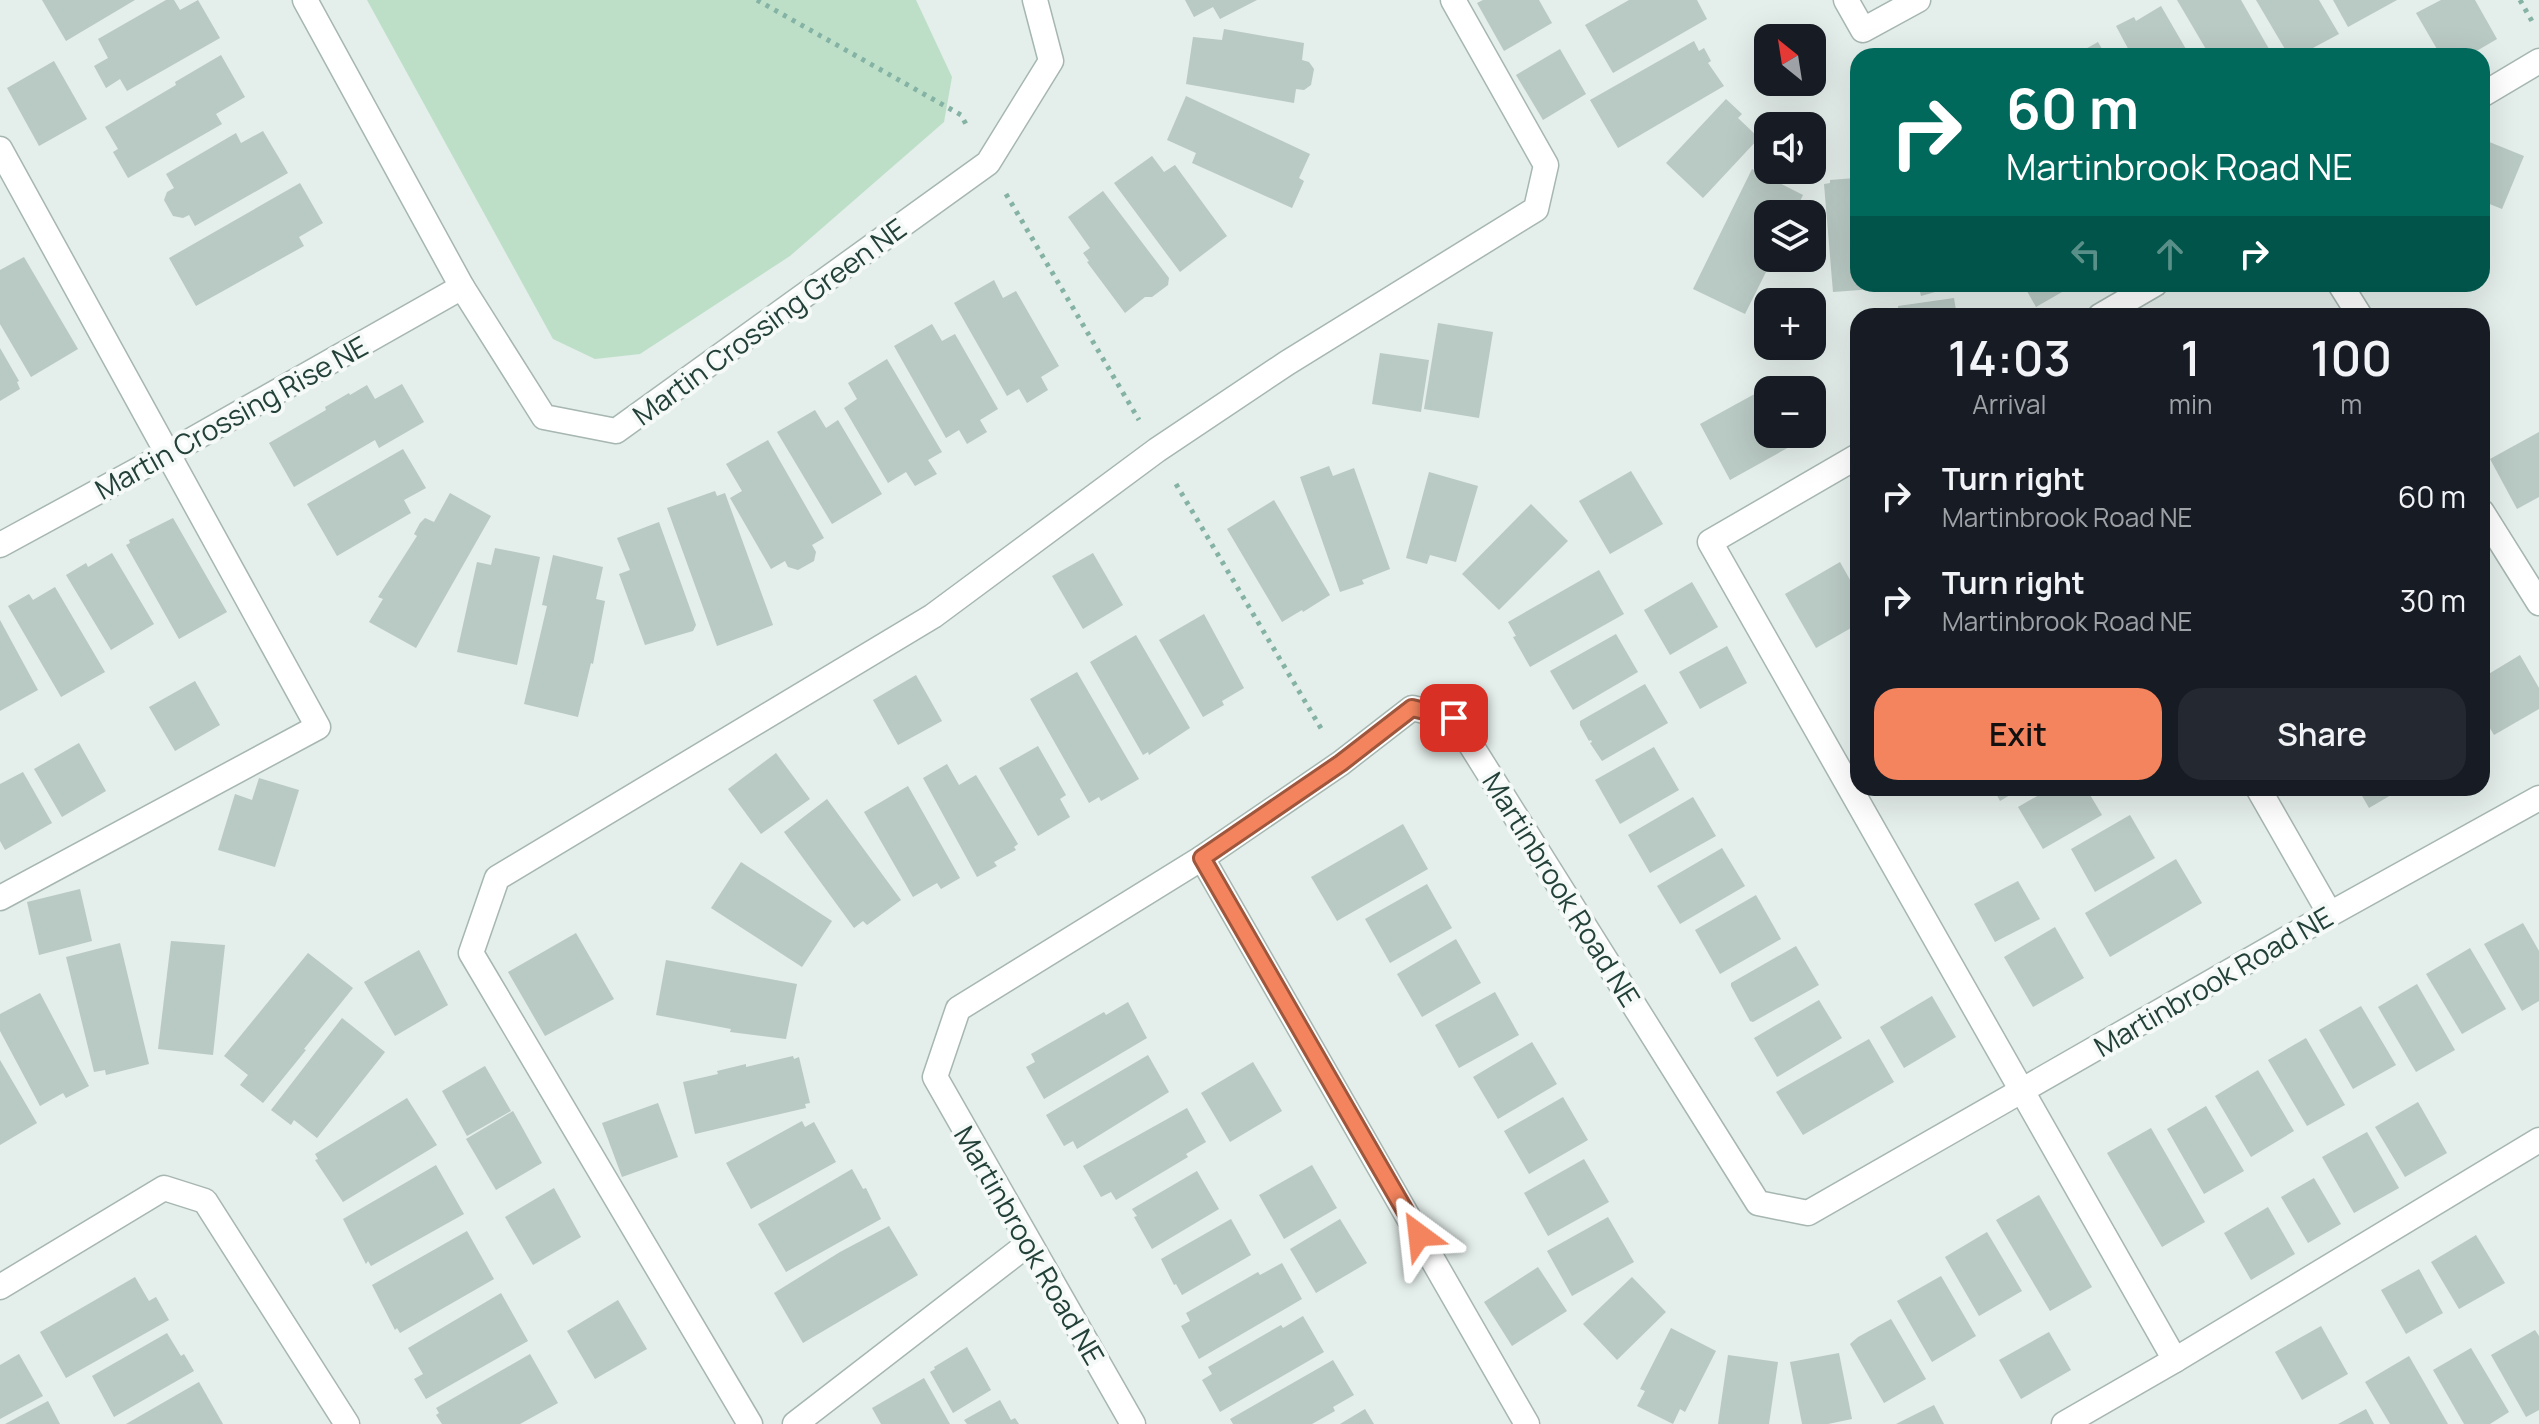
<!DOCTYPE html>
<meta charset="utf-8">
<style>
body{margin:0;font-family:Manrope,sans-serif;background:#242831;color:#f1f3f6;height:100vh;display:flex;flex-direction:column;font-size:30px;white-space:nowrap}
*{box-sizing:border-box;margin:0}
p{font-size:26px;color:#9ea1a6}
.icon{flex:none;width:44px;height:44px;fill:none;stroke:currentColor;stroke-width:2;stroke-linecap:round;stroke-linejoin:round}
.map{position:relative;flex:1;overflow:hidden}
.sheet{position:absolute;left:1850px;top:308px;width:640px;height:488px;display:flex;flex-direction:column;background:#171b24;border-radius:24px;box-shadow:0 8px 32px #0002}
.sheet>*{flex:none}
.banner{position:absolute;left:1850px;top:48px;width:640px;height:244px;border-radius:24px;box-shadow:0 8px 32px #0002;background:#00695c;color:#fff;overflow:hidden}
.needle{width:52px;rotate:330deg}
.buttons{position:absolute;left:1754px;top:24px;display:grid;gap:16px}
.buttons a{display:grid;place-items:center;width:72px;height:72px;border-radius:16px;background:#171b24;box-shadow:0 8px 32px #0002;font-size:40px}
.pin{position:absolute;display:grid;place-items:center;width:68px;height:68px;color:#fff;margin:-34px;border-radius:16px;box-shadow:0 4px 12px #0006}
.me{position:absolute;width:88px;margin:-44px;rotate:330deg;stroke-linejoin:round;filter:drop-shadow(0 0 6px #0008)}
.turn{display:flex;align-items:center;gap:28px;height:168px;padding:0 24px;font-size:36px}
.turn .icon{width:104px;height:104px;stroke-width:2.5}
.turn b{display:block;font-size:56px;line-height:68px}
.lanes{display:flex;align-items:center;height:76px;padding:0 24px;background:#0003;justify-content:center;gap:40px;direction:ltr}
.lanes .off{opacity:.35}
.eta{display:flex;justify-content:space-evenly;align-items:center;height:136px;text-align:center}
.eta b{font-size:48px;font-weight:600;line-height:56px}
.button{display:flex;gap:16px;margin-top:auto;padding:16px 24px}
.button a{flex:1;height:92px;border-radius:24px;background:#f3845d;color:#111;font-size:32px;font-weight:600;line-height:92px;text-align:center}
.button a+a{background:#242831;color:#f1f3f6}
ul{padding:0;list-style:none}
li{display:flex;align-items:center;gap:24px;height:104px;padding:0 24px}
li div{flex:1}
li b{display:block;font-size:30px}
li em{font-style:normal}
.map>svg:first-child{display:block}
.green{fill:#bddfc7}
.building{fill:#b9c9c3}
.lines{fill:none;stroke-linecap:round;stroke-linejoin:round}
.lane-casing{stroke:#a6b6b1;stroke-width:27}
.street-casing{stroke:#a6b6b1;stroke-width:27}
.path{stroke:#84b2a4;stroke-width:5;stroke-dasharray:4 6;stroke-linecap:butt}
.lane{stroke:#fff;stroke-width:24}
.street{stroke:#fff;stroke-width:24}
.route-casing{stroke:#9e563c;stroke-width:20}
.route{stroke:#f3845d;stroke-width:14}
.labels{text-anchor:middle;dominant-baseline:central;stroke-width:8;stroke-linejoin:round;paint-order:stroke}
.street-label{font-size:28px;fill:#234039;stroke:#f5faf8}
</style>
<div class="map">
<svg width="2539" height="1424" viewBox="0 0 2539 1424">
<rect width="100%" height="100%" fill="#e4eeea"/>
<!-- green -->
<polygon class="green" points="367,0 916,0 952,77 944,122 790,256 640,354 595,359 553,339"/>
<!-- building -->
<g class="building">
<polygon points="42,0 135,0 66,41"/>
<polygon points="166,0 174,0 180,10 198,0 220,38 127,91 120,79 106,88 94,66 108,58 98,39"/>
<polygon points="1185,0 1257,0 1220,19 1213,7 1194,17"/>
<polygon points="1483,0 1539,0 1552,23 1504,51 1477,3"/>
<polygon points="1629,0 1697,0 1707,19 1613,73 1585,25"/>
<polygon points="2177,0 2241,0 2273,56 2210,56"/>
<polygon points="2256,0 2319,0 2339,34 2298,56 2289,56"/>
<polygon points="2333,0 2397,0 2348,27"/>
<polygon points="2441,0 2475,0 2497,39 2468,56 2441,56 2416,13"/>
<polygon points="2161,6 2190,56 2132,56 2116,26 2134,17 2136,21"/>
<polygon points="1224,29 1304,43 1302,60 1309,62 1314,69 1311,85 1304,90 1296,89 1294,103 1186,84 1193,37 1222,40"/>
<polygon points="1694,41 1699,51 1704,48 1711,61 1708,63 1724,86 1618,148 1590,100"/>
<polygon points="2098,42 2106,56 2073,56"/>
<polygon points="1560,49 1586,94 1543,120 1516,75"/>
<polygon points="221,55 245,97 216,114 222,124 128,178 113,152 118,149 105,127 176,85 175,82"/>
<polygon points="54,61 87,119 39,146 7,88"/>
<polygon points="1186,96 1310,154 1299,178 1304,181 1292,208 1192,163 1196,153 1167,140"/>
<polygon points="1726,99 1742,114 1738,118 1759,138 1703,198 1666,163"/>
<polygon points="263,131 288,173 195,226 189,215 183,218 173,216 164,200 167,192 174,188 166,174 236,133 241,143"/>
<polygon points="2482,139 2524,156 2502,209 2482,201"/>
<polygon points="1152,156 1164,172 1175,165 1227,236 1180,272 1114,183"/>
<polygon points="1752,169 1803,195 1794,214 1768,214 1768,258 1773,258 1745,314 1693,289"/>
<polygon points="1855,178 1855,182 1858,182 1858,284 1887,284 1887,288 1833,292 1824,184 1830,183 1830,180"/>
<polygon points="300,183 323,223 299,237 304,246 196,306 169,258"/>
<polygon points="1103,191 1169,278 1168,285 1152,297 1145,297 1125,313 1087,262 1089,261 1083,253 1090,248 1068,217"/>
<polygon points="24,257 78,349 31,377 0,324 0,270"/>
<polygon points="994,280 1003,298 1016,291 1059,366 1041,377 1048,390 1027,403 1019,389 1007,396 954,303"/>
<polygon points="1918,284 1960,284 1960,285 1921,296"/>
<polygon points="2023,284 2076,284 2036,307"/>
<polygon points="1954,298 1957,316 1899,316 1898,306"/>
<polygon points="1438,323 1493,332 1479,418 1424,409"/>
<polygon points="932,324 942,341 955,334 998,409 980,420 987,432 967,444 959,430 946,438 894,346"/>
<polygon points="0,348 19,381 17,382 20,389 0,401"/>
<polygon points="1380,353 1429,360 1421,412 1372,404"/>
<polygon points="887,359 942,452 928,460 937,474 915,486 906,472 888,483 844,408 857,399 848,383"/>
<polygon points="402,384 424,422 379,448 375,440 294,487 269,443 326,410 325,407 349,393 350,395 367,385 375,399"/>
<polygon points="1760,391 1768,405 1768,434 1784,434 1791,446 1730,480 1700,424"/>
<polygon points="815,410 826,428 838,420 882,494 832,524 777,432"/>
<polygon points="2539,432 2539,497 2517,509 2490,459"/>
<polygon points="768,440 824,538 812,545 816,552 814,561 798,570 788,567 785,561 771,569 730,498 742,491 726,464"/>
<polygon points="403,449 426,488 404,500 411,513 337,556 307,504"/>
<polygon points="1329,466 1333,476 1354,468 1390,569 1362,580 1364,584 1340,592 1300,477"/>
<polygon points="1631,471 1663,524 1610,554 1579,501"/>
<polygon points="1429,472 1478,486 1456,562 1430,555 1427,564 1406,558"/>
<polygon points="715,491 717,496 725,493 773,625 717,646 667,508"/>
<polygon points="450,493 491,516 416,648 369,622 383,599 378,597 417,536 414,534 420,523 425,518 434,522"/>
<polygon points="1274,500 1330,595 1303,612 1302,610 1282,622 1227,529"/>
<polygon points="1531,504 1568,541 1499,610 1462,574"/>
<polygon points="173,518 227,612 179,639 126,545 130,543 129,540"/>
<polygon points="659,522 696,625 693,631 645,645 619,574 630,570 617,538"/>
<polygon points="495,548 540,557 517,665 457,652 477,562 491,565"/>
<polygon points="112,553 154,624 111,650 66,575 86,563 88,567"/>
<polygon points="1093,553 1123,605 1083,629 1052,576"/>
<polygon points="553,555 603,567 596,599 605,601 593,664 591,663 578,717 524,704 547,606 542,605"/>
<polygon points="1840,562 1858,594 1858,624 1816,648 1785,594"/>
<polygon points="1599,570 1624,614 1530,667 1513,637 1516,636 1508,622"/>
<polygon points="1692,582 1718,627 1670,655 1644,610"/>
<polygon points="55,587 105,672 61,697 8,606 29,594 33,600"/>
<polygon points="1204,614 1244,688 1222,701 1224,705 1203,717 1159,640"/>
<polygon points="0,620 38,690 0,711"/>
<polygon points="1616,634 1638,672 1573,710 1550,671"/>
<polygon points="1136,635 1190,728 1149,755 1148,752 1143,755 1090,662"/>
<polygon points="1727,646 1747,683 1700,709 1679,672"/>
<polygon points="2520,655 2539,688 2539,709 2494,735 2482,715 2482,678"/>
<polygon points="1077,672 1139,779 1101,801 1099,797 1089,803 1030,699"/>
<polygon points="916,675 942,721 898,745 873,700"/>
<polygon points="195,681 220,725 175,751 149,707"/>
<polygon points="1645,684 1668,723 1602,761 1590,743 1592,742 1591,740 1589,741 1580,725 1580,721"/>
<polygon points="79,743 106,791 62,817 34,769"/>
<polygon points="1038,746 1066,795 1060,799 1070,817 1038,836 999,768"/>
<polygon points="1654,747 1679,790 1620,824 1595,780"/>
<polygon points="776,753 810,799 761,834 728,789"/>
<polygon points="947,764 959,785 976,775 1018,844 1014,847 1016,850 994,862 997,866 977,877 923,778"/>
<polygon points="23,772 52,823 5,850 0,841 0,784"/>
<polygon points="259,778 299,790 275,867 218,850 235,794 252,800"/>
<polygon points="908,786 960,878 941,889 937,883 913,897 864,812"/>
<polygon points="1993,788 2022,788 2000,801"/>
<polygon points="2051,788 2086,788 2102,815 2043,849 2018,807"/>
<polygon points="2353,788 2403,788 2369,808 2361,794 2357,796"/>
<polygon points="1693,797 1716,836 1650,873 1628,835"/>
<polygon points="827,799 901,900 867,925 863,921 854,928 784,832"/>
<polygon points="2130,815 2155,858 2095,892 2071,849"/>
<polygon points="1403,824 1428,869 1337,921 1311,877"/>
<polygon points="1722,848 1745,886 1680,924 1657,886"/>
<polygon points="2176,859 2202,903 2110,957 2085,913"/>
<polygon points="741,862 832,921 802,967 711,908"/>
<polygon points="2018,881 2040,919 1995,942 1974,904"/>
<polygon points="1427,884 1452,928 1390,963 1365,919"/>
<polygon points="80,889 92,941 39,955 27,902"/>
<polygon points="1756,895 1781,939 1720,974 1695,930"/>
<polygon points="2523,923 2539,951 2539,1001 2522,1011 2484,944"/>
<polygon points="2055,927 2084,978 2033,1007 2004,957"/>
<polygon points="576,933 614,999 545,1036 508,972"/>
<polygon points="1456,939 1481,983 1422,1017 1397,974"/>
<polygon points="171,941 225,945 213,1055 158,1049"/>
<polygon points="120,943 149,1064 106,1075 105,1070 94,1072 66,957"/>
<polygon points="1796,946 1819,985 1753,1022 1750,1021 1731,986 1731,983"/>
<polygon points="2470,948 2506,1009 2462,1034 2426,974"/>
<polygon points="419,950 448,1005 395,1036 364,982"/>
<polygon points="308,953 353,988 304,1049 306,1050 263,1103 240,1085 248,1075 224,1056"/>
<polygon points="666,960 797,984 786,1039 730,1032 731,1029 656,1015"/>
<polygon points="2417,984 2455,1050 2416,1072 2378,1007"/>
<polygon points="1495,992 1519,1035 1459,1068 1435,1025"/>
<polygon points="40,993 89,1086 66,1098 63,1093 40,1106 0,1031 0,1014"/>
<polygon points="1932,996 1956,1037 1904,1068 1880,1027"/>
<polygon points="1819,1000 1842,1038 1777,1077 1754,1038"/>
<polygon points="1128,1002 1147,1038 1044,1099 1026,1067 1035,1062 1031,1054 1104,1012 1106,1015"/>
<polygon points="2361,1006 2396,1065 2353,1089 2319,1030"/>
<polygon points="342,1018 385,1052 317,1138 294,1120 291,1125 271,1110"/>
<polygon points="2306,1038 2345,1105 2307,1126 2268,1060"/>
<polygon points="1869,1039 1894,1082 1803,1135 1776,1092"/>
<polygon points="1532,1042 1557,1084 1498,1119 1473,1077"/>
<polygon points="1148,1055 1169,1092 1077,1149 1073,1141 1064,1146 1046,1115"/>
<polygon points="793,1056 794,1059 799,1057 810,1103 805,1104 806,1108 695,1134 683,1082 718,1074 717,1071 746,1064 746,1067"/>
<polygon points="0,1060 37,1123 0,1145"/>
<polygon points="1253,1062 1282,1111 1230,1142 1201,1093"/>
<polygon points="485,1066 511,1111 467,1136 442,1091"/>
<polygon points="2258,1070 2294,1131 2251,1157 2215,1096"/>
<polygon points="1563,1097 1588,1140 1529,1174 1504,1131"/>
<polygon points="407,1098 437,1145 343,1202 315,1160 318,1159 315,1154"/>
<polygon points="2418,1102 2447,1153 2405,1177 2375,1127"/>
<polygon points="658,1103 678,1157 622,1177 602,1123"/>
<polygon points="2206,1106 2244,1171 2204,1194 2167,1129"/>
<polygon points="1187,1108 1206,1142 1186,1154 1188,1157 1116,1200 1111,1192 1101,1197 1083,1166"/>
<polygon points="513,1111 542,1163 496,1190 466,1139"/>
<polygon points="802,1121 805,1127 814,1122 836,1162 751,1209 726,1163"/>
<polygon points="2151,1128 2205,1222 2162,1247 2107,1153"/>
<polygon points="2367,1132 2399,1188 2354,1213 2322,1157"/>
<polygon points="1584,1159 1609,1202 1548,1236 1524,1193"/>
<polygon points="436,1165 464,1214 371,1266 368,1261 366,1264 343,1219"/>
<polygon points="1312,1165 1337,1208 1284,1239 1259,1195"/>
<polygon points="852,1169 863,1189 866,1188 881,1219 786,1272 758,1224"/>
<polygon points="1197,1171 1219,1209 1152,1249 1134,1217 1137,1216 1132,1209"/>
<polygon points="2314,1178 2341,1224 2308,1243 2281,1197"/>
<polygon points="554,1188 581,1237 533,1265 505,1217"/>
<polygon points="2039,1195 2092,1287 2050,1311 1996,1220"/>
<polygon points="2268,1207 2295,1254 2251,1280 2224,1233"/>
<polygon points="1608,1217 1634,1262 1572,1296 1547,1251"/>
<polygon points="1231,1219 1251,1255 1182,1295 1176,1284 1174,1285 1161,1259"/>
<polygon points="1340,1219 1367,1263 1316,1293 1290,1249"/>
<polygon points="889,1226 918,1275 803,1343 774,1293 840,1252"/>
<polygon points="467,1231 494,1279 400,1333 397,1328 395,1330 372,1285"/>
<polygon points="1987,1232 2022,1291 1979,1316 1945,1257"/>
<polygon points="2476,1235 2505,1283 2459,1309 2431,1262"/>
<polygon points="1282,1263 1302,1299 1199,1359 1181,1326 1190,1321 1186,1313 1258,1272 1260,1275"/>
<polygon points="1538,1267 1567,1311 1512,1346 1484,1302"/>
<polygon points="2419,1269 2443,1313 2406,1334 2381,1290"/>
<polygon points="1941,1276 1976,1336 1932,1362 1897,1301"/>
<polygon points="135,1277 149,1301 156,1297 169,1320 66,1378 40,1332"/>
<polygon points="1632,1277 1666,1312 1617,1360 1583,1324"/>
<polygon points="501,1293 528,1341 426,1399 414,1379 423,1374 408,1348"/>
<polygon points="618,1300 647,1349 595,1379 567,1331"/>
<polygon points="1303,1316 1324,1352 1220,1412 1202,1380 1212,1374 1208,1367 1281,1325 1283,1328"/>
<polygon points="1891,1319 1926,1379 1884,1403 1850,1344 1858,1337"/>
<polygon points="2321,1326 2348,1374 2302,1400 2275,1352"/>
<polygon points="1671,1328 1716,1351 1685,1412 1680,1409 1673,1424 1637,1406 1645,1391 1640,1389"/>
<polygon points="2535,1330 2539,1336 2539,1410 2526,1417 2491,1355"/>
<polygon points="2049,1332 2071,1370 2021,1399 1999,1360"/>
<polygon points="167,1333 181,1356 184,1354 194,1371 114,1417 92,1376"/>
<polygon points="967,1347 991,1390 953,1413 930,1372 935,1369 934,1367"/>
<polygon points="2471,1348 2509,1412 2490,1424 2464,1424 2433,1370"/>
<polygon points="1839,1353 1852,1419 1828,1424 1802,1424 1790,1362"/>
<polygon points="19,1354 43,1396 0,1419 0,1365"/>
<polygon points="530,1354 558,1403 520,1424 442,1424 436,1415 439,1413 436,1408"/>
<polygon points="1728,1355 1778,1362 1769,1424 1718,1424"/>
<polygon points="2409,1356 2448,1424 2390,1424 2365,1382"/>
<polygon points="1333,1360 1354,1395 1333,1407 1335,1411 1312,1424 1233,1424 1230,1419"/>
<polygon points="924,1378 950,1424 881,1424 872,1408"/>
<polygon points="199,1382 223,1424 126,1424"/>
<polygon points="1000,1400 1011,1420 1015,1418 1019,1424 967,1424 964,1420"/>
<polygon points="48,1401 60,1424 5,1424"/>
<polygon points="1934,1405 1944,1424 1896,1424"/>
<polygon points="1365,1409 1374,1424 1340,1424"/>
<polygon points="2366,1409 2374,1424 2338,1424"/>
</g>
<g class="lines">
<!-- lane casing -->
<g class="lane-casing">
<g id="lane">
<polyline points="2482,95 2539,61"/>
<polyline points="0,149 318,727 0,898"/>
<polyline points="2340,284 2360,316"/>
<polyline points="2100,316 2155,284"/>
<polyline points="1858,456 1710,542 2175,1360"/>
<polyline points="2482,512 2539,603"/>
<polyline points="1202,858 1527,1424"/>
<polyline points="750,1424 471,953 497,878 933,616 1157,450 1287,363 1536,209 1546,165 1453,0"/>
<polyline points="795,1424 1028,1244"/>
<polyline points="2064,1424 2175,1360 2539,1140"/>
</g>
</g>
<!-- street casing -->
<g class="street-casing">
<g id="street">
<polyline points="305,0 462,287 544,417 616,431 988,163 1051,61 1035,0"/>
<polyline points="1846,0 1863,30 1918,0"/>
<polyline points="0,545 167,454 462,287"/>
<polyline points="2258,788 2330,914"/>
<polyline points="0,1287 164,1188 205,1201 347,1424"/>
<polyline points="1133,1424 935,1077 958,1009 1202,858 1341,763 1412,708 1454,718 1758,1203 1808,1213 2330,914 2539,798"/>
</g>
</g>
<!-- path -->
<g class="path">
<polyline points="757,0 961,115 967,126"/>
<polyline points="2520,0 2533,23"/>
<polyline points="1006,194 1139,420"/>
<polyline points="1176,484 1322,730"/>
</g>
<!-- lane -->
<use href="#lane" class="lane"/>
<!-- street -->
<use href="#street" class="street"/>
</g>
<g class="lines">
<!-- route casing -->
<g class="route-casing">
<polyline id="route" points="1419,1235 1202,858 1341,763 1412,708 1454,718"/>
</g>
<!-- route -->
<use href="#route" class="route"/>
</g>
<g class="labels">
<!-- street labels -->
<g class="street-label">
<text transform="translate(769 321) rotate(-36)">Martin Crossing Green NE</text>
<text transform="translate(231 417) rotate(-29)">Martin Crossing Rise NE</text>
<text transform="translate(1562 889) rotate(58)">Martinbrook Road NE</text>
<text transform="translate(2213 981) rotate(-30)">Martinbrook Road NE</text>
<text transform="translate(1030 1245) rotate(60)">Martinbrook Road NE</text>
</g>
</g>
</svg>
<div class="buttons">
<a><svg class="needle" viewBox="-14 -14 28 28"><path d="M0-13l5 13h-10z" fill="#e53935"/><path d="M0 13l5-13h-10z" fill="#9ea1a6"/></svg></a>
<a><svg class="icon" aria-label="sound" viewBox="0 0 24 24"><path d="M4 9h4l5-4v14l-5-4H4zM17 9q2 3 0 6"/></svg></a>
<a><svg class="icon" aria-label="layers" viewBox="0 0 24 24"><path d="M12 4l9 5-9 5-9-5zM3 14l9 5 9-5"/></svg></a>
<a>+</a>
<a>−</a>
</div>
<div class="pin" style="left:1454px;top:718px;background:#d93025"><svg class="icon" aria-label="arrive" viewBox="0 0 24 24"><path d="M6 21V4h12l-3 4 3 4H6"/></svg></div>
<svg class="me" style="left:1419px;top:1235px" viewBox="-20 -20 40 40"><path d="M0-17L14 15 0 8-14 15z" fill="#f3845d" stroke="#fff" stroke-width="4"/></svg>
<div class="banner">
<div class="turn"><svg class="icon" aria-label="right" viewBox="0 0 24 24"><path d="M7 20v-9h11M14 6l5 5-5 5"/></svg><div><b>60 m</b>Martinbrook Road NE</div></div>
<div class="lanes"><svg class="icon off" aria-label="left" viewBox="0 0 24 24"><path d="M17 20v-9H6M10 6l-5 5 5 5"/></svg><svg class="icon off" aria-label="ahead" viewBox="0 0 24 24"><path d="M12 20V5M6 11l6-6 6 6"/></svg><svg class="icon" aria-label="right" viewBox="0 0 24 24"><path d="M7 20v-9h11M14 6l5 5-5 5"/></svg></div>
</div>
<section class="sheet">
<div class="eta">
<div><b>14:03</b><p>Arrival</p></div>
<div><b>1</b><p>min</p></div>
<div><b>100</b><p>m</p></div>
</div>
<ul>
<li><svg class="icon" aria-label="right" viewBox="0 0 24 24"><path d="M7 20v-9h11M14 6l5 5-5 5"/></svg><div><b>Turn right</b><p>Martinbrook Road NE</p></div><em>60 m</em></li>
<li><svg class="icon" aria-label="right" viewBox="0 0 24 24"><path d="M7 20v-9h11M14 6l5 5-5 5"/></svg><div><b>Turn right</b><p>Martinbrook Road NE</p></div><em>30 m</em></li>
</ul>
<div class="button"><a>Exit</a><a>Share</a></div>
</section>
</div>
